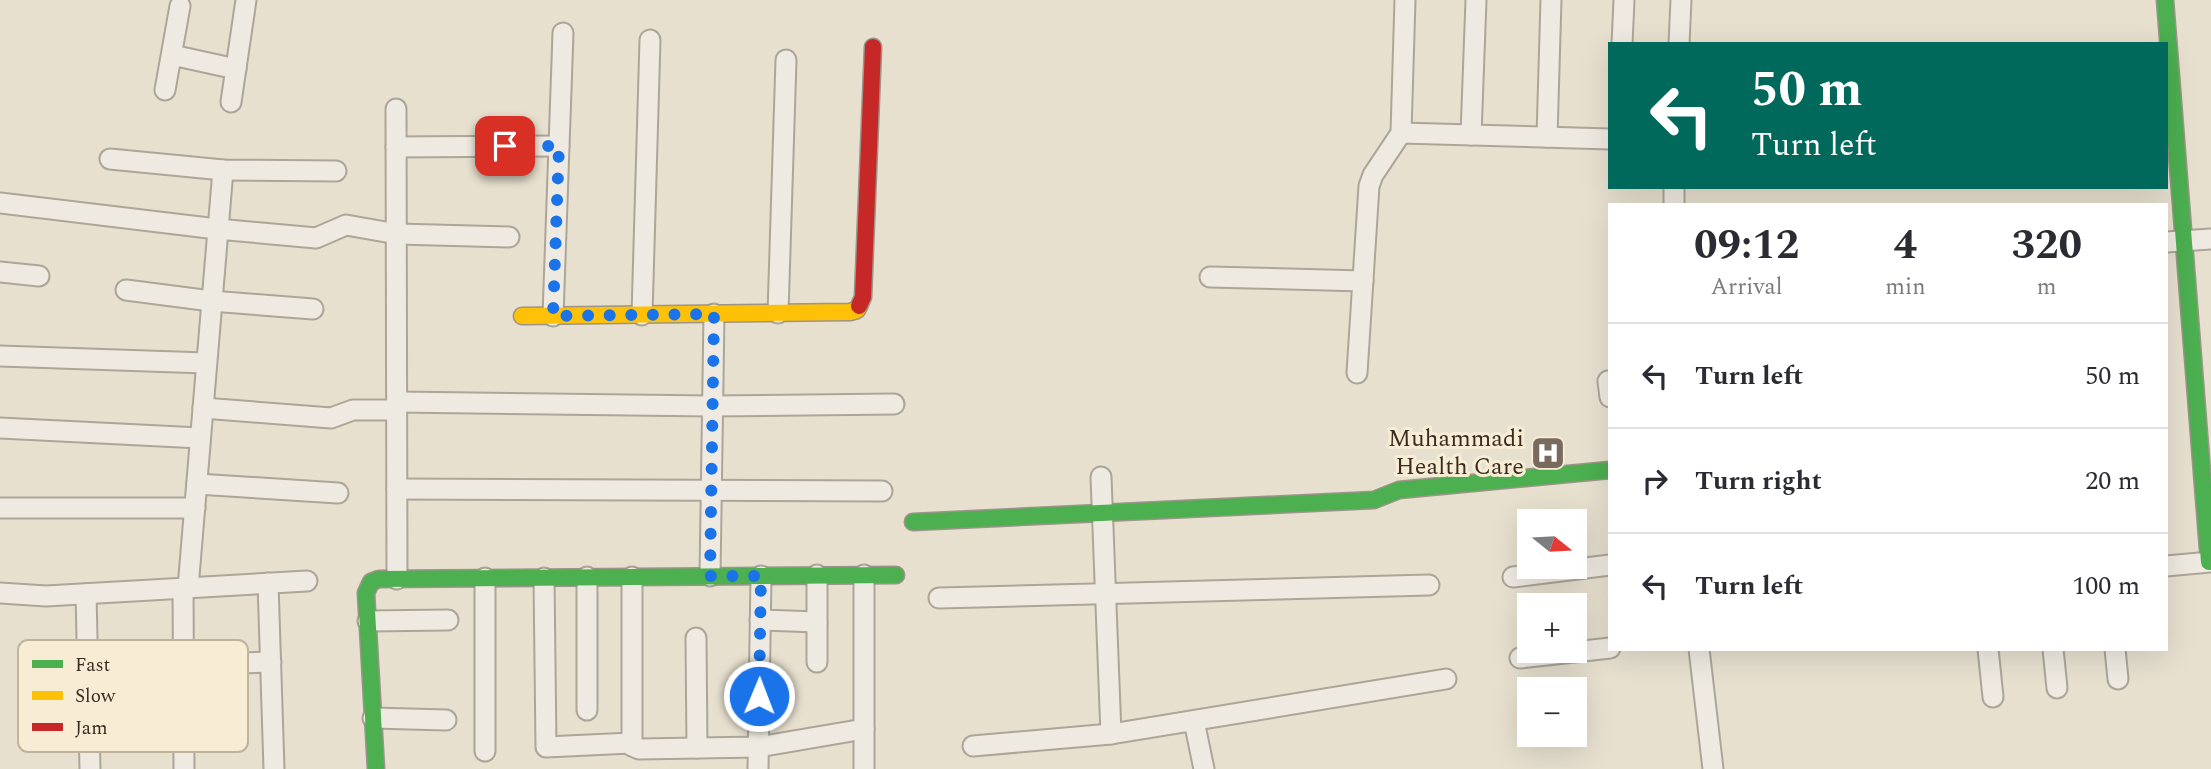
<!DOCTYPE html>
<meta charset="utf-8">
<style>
body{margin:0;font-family:Spectral,serif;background:#f2f2f3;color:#2b2b33;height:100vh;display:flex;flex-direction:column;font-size:26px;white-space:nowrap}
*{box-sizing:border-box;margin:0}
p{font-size:23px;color:#7c7c81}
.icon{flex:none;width:38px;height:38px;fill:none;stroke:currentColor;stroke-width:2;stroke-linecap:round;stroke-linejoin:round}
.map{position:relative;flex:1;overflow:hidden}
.panel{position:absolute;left:1608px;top:203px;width:560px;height:448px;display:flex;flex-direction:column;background:#fff;border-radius:0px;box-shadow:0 7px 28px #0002}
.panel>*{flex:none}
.guide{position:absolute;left:1608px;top:42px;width:560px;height:147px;border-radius:0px;box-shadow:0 7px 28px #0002;background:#00695c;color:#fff;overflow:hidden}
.needle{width:46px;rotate:108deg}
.buttons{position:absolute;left:1517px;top:509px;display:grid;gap:14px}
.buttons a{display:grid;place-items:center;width:70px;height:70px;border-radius:0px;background:#fff;box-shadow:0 7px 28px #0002;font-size:35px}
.pin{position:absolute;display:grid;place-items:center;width:60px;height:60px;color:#fff;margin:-30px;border-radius:14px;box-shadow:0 4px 10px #0006}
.me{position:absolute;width:77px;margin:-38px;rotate:1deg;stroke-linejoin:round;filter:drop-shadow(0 0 5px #0008)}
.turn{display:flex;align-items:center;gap:24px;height:147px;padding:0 28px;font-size:32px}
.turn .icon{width:91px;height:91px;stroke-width:2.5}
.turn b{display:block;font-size:49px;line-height:60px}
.eta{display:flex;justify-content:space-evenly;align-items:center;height:119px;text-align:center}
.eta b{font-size:42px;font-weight:700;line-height:49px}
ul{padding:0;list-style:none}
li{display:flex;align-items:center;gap:21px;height:105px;padding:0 28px;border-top:2px solid #e1e1e2}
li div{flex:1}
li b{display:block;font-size:26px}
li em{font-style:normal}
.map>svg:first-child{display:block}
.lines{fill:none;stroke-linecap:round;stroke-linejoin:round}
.street-casing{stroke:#aca598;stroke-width:23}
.fast-casing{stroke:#9c9488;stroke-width:19}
.slow-casing{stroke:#9c9488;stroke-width:19}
.jam-casing{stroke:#9c9488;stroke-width:19}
.street{stroke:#efeae1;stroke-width:19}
.fast{stroke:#4caf50;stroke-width:16}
.slow{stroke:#ffc107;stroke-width:16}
.jam{stroke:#c62828;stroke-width:16}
.route{stroke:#1a73e8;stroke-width:12;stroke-dasharray:0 21.6}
.labels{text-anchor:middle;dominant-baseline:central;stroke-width:6;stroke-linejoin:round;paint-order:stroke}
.poi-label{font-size:24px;fill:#3c2c1f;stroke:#f7edd5;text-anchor:end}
.key{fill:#f7edd5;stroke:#bfb39e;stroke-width:2}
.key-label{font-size:19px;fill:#3c2c1f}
</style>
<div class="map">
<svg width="2211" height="769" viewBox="0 0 2211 769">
<rect width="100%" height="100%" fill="#e7e0cf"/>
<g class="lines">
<!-- street casing -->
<g class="street-casing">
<g id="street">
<polyline points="1622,44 1624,0"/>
<polyline points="1679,44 1681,0"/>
<polyline points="172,55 236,69"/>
<polyline points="165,90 180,6"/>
<polyline points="231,102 246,0"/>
<polyline points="396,109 397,579"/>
<polyline points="1401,133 1610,139"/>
<polyline points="1471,135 1476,0"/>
<polyline points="1547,137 1551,0"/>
<polyline points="396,147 559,146"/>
<polyline points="110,159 223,170 336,171"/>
<polyline points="0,203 217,229 316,238 346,225 397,234 509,237"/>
<polyline points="1674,205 1674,187"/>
<polyline points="2166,242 2211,239"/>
<polyline points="0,272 39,276"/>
<polyline points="1210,277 1363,281"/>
<polyline points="126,290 211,301 313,309"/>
<polyline points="778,313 786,60"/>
<polyline points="642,315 650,40"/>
<polyline points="553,316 563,33"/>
<polyline points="0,356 206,363"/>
<polyline points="1357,373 1369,186 1373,175 1401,133 1405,0"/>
<polyline points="1608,381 1610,397"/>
<polyline points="397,402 711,406 894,404"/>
<polyline points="203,408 331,418 353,410 396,410"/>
<polyline points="0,428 200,438"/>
<polyline points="1101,477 1111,734"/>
<polyline points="197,484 338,493"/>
<polyline points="397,489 882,491"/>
<polyline points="0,508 195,508"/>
<polyline points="2166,566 2211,562"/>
<polyline points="817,575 817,662"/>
<polyline points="864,575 864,769"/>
<polyline points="710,576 714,314"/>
<polyline points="632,577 632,746 639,749 758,747 864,729"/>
<polyline points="1513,577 1610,565"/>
<polyline points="544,578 546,747 631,743"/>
<polyline points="268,583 274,769"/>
<polyline points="188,588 223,170"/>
<polyline points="183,589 184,769"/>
<polyline points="0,593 46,596 307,581"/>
<polyline points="86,594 90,769"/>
<polyline points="939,598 1429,585"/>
<polyline points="760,620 817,622"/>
<polyline points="368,621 448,620"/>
<polyline points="696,638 697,748"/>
<polyline points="1699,649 1713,769"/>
<polyline points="1988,649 1993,697"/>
<polyline points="2053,649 2057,688"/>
<polyline points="2115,649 2118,679"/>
<polyline points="1520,658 1610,648"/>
<polyline points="183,665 271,662"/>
<polyline points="587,710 587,577"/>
<polyline points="373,718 446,720"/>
<polyline points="1194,721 1204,769"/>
<polyline points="973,746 1111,734 1446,679"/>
<polyline points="485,751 485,578"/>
<polyline points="758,769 761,576"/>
</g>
</g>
<!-- fast casing -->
<g class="fast-casing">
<g id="fast">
<polyline points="2165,0 2209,562"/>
<polyline points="913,522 1374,500 1399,490 1610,470"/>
<polyline points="376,769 366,593 371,582 379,579 896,575"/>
</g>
</g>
<!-- slow casing -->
<g class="slow-casing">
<polyline id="slow" points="522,316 850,312 857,310 859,306"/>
</g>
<!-- jam casing -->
<g class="jam-casing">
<polyline id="jam" points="859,306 863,297 873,47"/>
</g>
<!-- street -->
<use href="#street" class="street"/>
<!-- fast -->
<use href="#fast" class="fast"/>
<!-- slow -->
<use href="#slow" class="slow"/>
<!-- jam -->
<use href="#jam" class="jam"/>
</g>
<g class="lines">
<!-- route -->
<polyline class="route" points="505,146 559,146 553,316 714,314 710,576 761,576 759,696"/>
</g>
<!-- icons -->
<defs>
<g id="hospital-square" transform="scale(1.75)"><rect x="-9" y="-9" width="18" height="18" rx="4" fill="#786b5d" stroke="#f7edd5"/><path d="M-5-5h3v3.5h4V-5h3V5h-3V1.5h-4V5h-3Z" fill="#fff"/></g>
</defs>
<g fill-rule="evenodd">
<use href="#hospital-square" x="1548" y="453"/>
</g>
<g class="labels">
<!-- poi labels -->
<g class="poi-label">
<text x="1524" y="439">Muhammadi<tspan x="1524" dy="28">Health Care</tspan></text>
</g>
</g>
<!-- legend -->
<rect x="18" y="640" width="230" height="112" rx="10" class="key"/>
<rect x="32" y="660" width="31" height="8" fill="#4caf50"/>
<rect x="32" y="691" width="31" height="9" fill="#ffc107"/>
<rect x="32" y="723" width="31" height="8" fill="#c62828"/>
<g class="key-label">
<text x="75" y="671">Fast</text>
<text x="75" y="702">Slow</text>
<text x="75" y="734">Jam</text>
</g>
</svg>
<div class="buttons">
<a><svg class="needle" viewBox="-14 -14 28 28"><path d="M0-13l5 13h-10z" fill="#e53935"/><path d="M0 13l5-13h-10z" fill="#7c7c81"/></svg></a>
<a>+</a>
<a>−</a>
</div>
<div class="pin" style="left:505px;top:146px;background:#d93025"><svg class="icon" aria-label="arrive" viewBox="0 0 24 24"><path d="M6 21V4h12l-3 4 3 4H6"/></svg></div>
<svg class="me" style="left:759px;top:696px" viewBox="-20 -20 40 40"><circle r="17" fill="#1a73e8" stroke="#fff" stroke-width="3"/><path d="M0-11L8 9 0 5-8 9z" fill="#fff"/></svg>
<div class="guide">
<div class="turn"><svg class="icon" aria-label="left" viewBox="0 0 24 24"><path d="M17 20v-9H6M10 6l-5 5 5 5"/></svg><div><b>50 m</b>Turn left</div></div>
</div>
<section class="panel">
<div class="eta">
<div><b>09:12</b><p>Arrival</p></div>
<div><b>4</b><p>min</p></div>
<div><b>320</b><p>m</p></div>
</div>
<ul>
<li><svg class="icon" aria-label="left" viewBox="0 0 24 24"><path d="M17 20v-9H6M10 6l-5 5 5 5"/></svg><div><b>Turn left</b></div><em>50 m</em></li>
<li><svg class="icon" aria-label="right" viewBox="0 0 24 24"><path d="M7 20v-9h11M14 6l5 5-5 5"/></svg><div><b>Turn right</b></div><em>20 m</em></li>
<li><svg class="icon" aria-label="left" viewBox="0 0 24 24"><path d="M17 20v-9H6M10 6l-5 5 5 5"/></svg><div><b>Turn left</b></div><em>100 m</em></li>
</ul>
</section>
</div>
